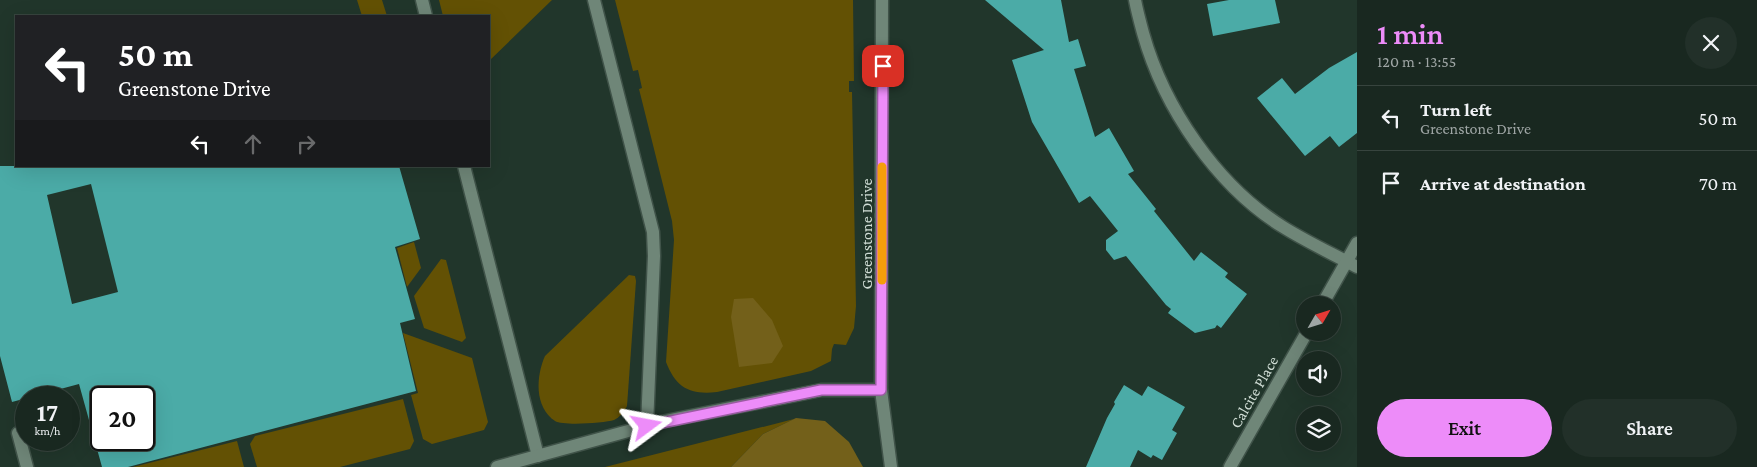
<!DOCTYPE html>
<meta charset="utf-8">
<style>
body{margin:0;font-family:"Crimson Pro",serif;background:#223029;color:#f1f3f6;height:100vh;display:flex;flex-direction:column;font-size:19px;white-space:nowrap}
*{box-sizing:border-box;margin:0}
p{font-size:16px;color:#9fa6a5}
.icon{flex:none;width:28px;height:28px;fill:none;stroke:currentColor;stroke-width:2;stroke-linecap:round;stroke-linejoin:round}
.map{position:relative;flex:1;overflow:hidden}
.side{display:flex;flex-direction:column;background:#192820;width:400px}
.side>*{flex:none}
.banner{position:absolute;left:15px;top:15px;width:475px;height:152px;border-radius:0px;box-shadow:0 5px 20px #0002,0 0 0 1px #37443e;background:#202124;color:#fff;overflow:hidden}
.needle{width:32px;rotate:51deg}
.tools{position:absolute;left:1296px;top:296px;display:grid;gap:10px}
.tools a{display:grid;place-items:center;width:45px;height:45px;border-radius:50%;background:#192820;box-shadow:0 5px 20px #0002,0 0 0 1px #37443e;font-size:25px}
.speed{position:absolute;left:15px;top:386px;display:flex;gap:10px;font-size:25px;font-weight:700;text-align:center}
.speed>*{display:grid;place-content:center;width:65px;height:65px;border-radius:50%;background:#192820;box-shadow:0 5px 20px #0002,0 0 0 1px #37443e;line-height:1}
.speed small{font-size:12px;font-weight:400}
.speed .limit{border:2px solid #111;border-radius:8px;background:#fff;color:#111}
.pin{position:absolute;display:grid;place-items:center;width:42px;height:42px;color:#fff;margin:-21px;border-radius:10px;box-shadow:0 2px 8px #0006}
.me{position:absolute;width:55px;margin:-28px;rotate:77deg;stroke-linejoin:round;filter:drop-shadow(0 0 4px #0008)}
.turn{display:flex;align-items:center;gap:18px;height:105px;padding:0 20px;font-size:22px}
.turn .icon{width:65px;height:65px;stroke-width:2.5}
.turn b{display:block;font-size:35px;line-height:42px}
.lanes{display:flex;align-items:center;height:48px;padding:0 20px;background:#0003;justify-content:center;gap:25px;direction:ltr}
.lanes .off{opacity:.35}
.round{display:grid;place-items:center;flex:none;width:52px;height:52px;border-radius:26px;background:#223029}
.overview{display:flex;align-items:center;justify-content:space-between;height:85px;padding:0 20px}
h1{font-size:30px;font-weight:600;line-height:38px;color:#ed8cf9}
.button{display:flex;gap:10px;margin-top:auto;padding:10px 20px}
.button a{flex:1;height:58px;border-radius:30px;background:#ed8cf9;color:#111;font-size:20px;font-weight:600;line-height:58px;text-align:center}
.button a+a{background:#223029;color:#f1f3f6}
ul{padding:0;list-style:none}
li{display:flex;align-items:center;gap:15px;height:65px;padding:0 20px;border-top:1px solid #37443e}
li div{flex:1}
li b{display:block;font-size:19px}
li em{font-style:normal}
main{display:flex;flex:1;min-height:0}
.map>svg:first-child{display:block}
.green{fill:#635104}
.forest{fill:#73601a}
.building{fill:#4baba7;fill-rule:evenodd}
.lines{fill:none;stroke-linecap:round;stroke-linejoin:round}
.minor-casing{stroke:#405349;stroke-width:15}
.minor{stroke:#6f8678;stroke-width:12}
.route-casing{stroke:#9a5ba2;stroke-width:12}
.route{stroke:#ed8cf9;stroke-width:9}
.slow{stroke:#f59e0b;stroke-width:9}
.labels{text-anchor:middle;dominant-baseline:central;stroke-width:5;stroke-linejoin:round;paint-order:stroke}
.street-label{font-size:16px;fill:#cfdcd4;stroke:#21362b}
</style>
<main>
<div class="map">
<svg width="1357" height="467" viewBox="0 0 1357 467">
<rect width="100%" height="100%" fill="#21362b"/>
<!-- green -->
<g class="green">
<polygon points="357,0 382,0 387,16 362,16"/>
<polygon points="439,0 552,0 489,61 489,16 443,16"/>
<path d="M615,0H853L854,81H849V92H852L856,306L854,328L846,345L834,344L832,349L831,361L811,371L717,392C690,395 676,388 666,362L674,240L672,221L639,89L642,88L638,70L633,71Z"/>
<polygon points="414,242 421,268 407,287 397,248"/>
<polygon points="441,259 446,260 466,338 462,342 424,328 414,296"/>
<path d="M629,275L635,276L636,281L627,406C624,412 620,417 614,420C605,423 563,426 555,421C534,407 536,376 545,356Z"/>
<polygon points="403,333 472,358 488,422 484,430 432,444 423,439 411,395 418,393"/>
<polygon points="403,399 414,441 410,449 340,467 257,467 250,444 255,436"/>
<polygon points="794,419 763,434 731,467 605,467"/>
<polygon points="237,441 244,467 133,467"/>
</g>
<!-- forest -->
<g class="forest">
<polygon points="753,298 772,320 783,346 772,363 739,367 731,317 734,299"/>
<polygon points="796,418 825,421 849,442 863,467 731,467 763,434"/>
</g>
<!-- building -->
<g class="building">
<polygon points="985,0 1061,0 1069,42 1078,39 1086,66 1074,69 1095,137 1109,128 1134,171 1128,174 1156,209 1154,211 1194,261 1201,252 1228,273 1225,277 1247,294 1221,328 1217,325 1215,328 1195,333 1168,313 1171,309 1166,305 1126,256 1114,260 1106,250 1106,240 1118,231 1090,196 1079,203 1032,122 1012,60 1044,50"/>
<polygon points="1229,0 1275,0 1280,23 1213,36 1207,4"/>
<polygon points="1357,52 1357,133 1339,147 1330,136 1305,156 1257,98 1282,78 1295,94 1329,68"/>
<path d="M0,166H399L420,239L395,247L415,319L400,323L416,391L128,467H102L79,384L12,402L0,356ZM91,184L118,292L72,304L47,195ZM101,398H144V440H101Z"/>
<polygon points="1124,385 1142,396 1148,386 1185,407 1172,430 1177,433 1162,460 1153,455 1151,458 1138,450 1130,467 1086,467 1107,418 1115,404 1114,402"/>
</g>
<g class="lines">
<!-- minor casing -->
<g class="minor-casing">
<g id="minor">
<polyline points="422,0 426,16"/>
<polyline points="594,0 653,232 654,256 647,426"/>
<polyline points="882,0 881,390 891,467"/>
<path d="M1135,0C1137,11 1140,22 1143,33C1164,108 1217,186 1283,227C1307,242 1333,254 1357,267"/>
<polyline points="464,166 538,456"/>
<polyline points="1322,305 1357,243"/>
<polyline points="18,433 27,467"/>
<polyline points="497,467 661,422 821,390 881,390"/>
<polyline points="1230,467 1307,332"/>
</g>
</g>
<!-- minor -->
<use href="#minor" class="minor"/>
</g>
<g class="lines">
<!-- route casing -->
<g class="route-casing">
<polyline id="route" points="647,426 821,390 881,390 883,66"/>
</g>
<!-- route -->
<use href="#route" class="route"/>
<!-- slow -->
<polyline class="slow" points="882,280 882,167"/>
</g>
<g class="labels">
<!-- street labels -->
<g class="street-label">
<text transform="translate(866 234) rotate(-90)">Greenstone Drive</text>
<text transform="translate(1254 392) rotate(-60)">Calcite Place</text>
</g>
</g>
</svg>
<div class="tools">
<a><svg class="needle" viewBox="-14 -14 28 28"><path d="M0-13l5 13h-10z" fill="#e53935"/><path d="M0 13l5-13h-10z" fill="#9fa6a5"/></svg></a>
<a><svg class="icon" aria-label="sound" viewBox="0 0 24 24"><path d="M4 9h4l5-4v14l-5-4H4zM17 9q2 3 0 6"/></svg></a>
<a><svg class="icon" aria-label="layers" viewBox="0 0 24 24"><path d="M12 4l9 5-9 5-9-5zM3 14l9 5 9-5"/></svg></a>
</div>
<div class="speed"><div>17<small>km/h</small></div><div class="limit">20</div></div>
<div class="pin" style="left:883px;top:66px;background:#d93025"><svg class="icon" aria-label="arrive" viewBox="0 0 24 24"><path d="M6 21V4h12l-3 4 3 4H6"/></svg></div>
<svg class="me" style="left:647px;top:426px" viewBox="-20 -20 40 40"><path d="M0-17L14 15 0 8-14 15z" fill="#ed8cf9" stroke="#fff" stroke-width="4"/></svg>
<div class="banner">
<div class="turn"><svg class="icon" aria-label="left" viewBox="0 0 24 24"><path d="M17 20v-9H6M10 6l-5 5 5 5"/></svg><div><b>50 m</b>Greenstone Drive</div></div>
<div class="lanes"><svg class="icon" aria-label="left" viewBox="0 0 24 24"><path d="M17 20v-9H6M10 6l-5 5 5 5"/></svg><svg class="icon off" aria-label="ahead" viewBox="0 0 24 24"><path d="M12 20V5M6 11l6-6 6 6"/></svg><svg class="icon off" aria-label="right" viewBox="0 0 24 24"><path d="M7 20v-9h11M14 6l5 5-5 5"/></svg></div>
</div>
</div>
<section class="side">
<div class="overview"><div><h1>1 min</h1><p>120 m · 13:55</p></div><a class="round"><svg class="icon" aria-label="close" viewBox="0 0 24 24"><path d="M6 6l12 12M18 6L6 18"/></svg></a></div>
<ul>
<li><svg class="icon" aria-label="left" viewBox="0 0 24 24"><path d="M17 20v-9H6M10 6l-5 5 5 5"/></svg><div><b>Turn left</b><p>Greenstone Drive</p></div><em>50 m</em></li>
<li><svg class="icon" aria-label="arrive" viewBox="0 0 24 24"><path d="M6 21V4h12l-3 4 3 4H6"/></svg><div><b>Arrive at destination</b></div><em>70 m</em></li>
</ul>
<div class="button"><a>Exit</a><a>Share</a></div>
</section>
</main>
